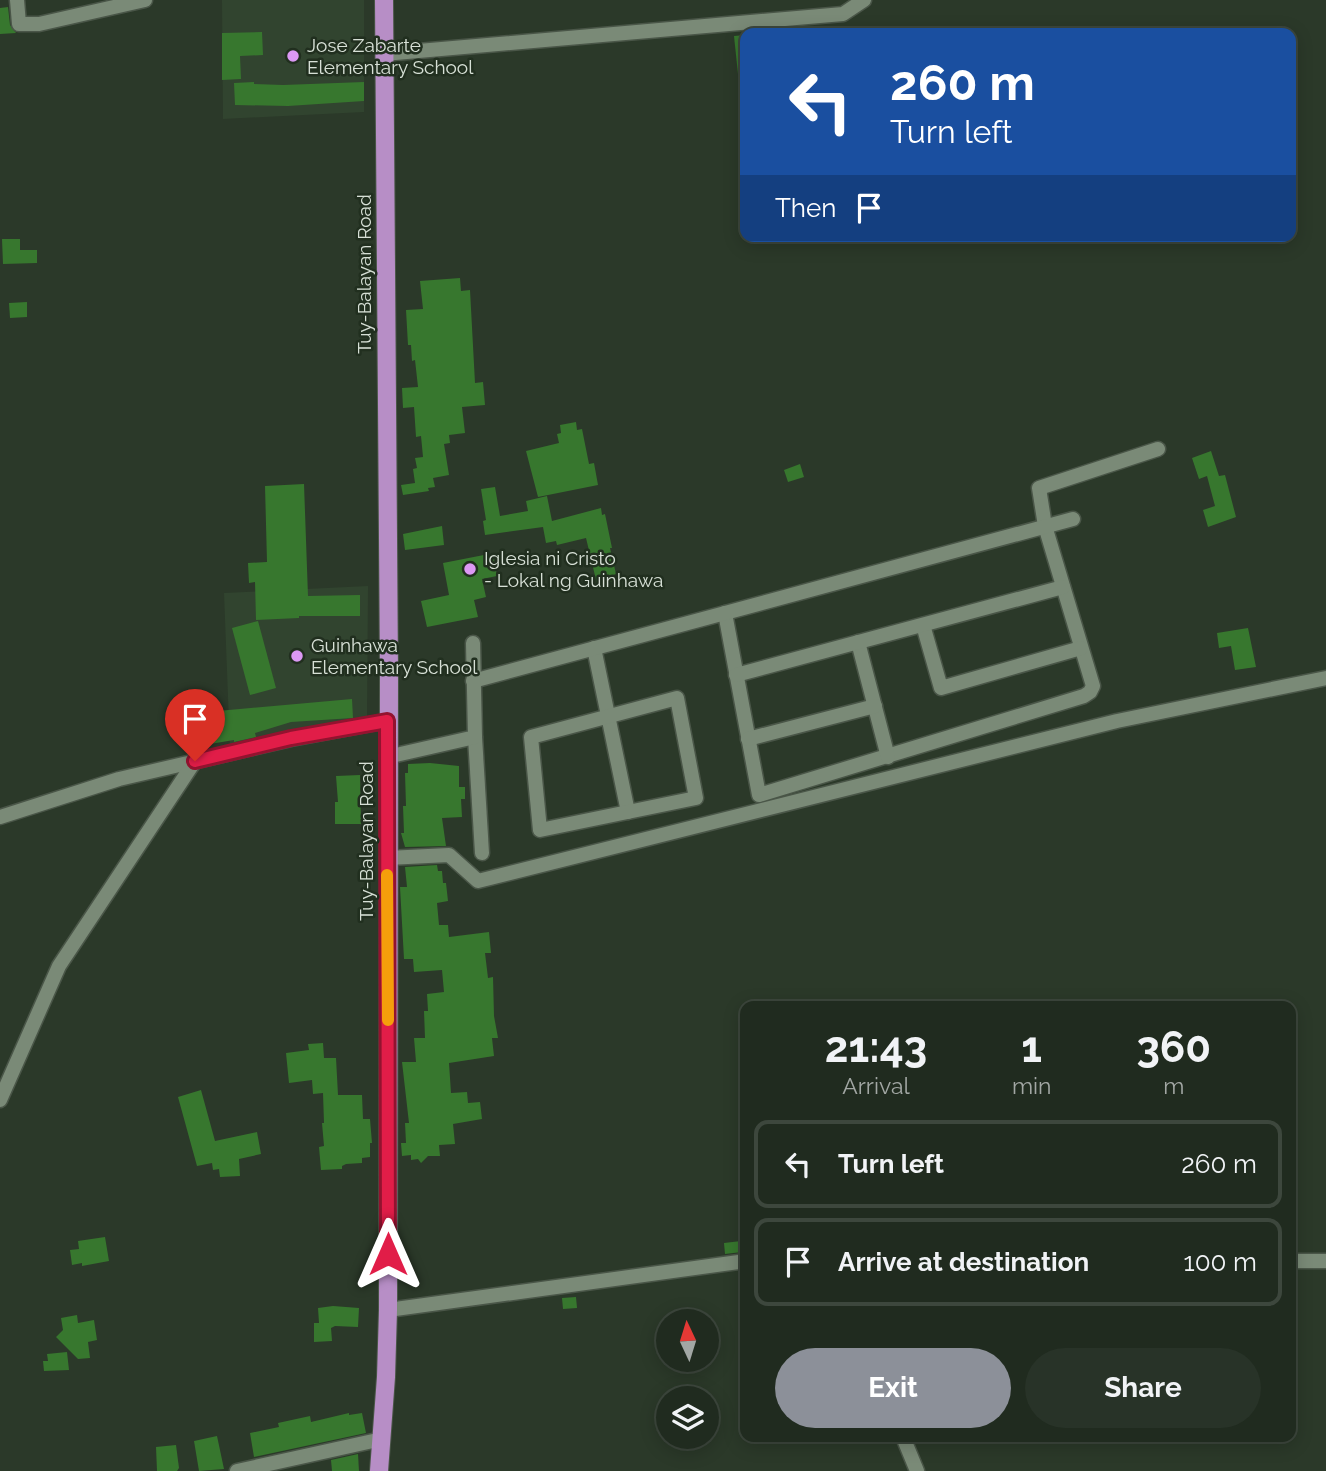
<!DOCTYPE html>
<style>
body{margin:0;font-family:Raleway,sans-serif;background:#283328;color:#f1f3f6;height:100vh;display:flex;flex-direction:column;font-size:26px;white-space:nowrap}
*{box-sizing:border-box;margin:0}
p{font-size:23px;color:#a2a7a4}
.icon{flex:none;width:38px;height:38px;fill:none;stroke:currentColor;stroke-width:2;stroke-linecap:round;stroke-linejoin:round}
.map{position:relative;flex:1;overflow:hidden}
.sheet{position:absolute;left:740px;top:1001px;width:556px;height:441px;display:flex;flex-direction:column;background:#202b1f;border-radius:14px;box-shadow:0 4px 18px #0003,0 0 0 2px #3d473d}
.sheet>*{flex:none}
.hud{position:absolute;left:740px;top:28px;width:556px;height:214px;border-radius:14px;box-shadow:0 4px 18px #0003,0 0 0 2px #3d473d;background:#1a4fa0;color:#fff;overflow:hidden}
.needle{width:46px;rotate:356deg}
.fabs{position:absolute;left:656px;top:1309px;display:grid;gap:14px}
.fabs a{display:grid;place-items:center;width:63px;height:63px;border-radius:50%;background:#202b1f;box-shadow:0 4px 18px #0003,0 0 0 2px #3d473d;font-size:35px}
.pin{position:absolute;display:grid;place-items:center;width:60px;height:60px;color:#fff;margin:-72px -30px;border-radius:50% 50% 50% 0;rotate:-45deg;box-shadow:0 0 7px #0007}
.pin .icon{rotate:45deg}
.me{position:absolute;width:77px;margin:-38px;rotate:0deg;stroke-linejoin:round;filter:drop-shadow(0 0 5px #0008)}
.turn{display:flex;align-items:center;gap:24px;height:147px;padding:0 35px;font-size:32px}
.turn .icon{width:91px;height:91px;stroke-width:2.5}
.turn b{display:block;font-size:49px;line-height:60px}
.then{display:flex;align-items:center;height:66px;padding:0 35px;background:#0003;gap:14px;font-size:26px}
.eta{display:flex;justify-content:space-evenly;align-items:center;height:119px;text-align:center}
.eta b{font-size:42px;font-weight:700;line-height:49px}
.button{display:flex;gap:14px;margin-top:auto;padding:14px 35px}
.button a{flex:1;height:80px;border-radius:42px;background:#8c9099;color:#fff;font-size:28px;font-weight:700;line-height:80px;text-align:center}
.button a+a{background:#283328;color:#f1f3f6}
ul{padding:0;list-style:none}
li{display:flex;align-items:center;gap:21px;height:88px;margin:0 14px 10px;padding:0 21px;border:4px solid #3d473d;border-radius:14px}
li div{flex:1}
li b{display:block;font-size:26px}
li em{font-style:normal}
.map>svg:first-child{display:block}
.built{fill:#31442f}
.building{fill:#37772e}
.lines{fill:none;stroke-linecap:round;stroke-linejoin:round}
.minor-casing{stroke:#4a5648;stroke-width:17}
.major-casing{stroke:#4a5648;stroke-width:20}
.path{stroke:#626e60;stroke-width:2.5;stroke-dasharray:2 5;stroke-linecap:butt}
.minor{stroke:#7a8a77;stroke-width:14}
.major{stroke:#b78ec6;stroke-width:18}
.route-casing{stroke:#92132f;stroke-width:18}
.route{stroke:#e11d48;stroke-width:12}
.slow{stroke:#f59e0b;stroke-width:12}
.poi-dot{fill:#dc99f4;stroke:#212f1f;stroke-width:2.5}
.labels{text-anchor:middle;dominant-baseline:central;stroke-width:5;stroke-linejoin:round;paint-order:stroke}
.poi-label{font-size:19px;fill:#d7e0d6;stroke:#212f1f;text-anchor:start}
.street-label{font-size:19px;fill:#d7e0d6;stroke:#212f1f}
</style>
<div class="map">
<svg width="1326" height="1471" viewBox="0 0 1326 1471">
<rect width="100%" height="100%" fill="#2b3929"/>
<!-- built -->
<g class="built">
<polygon points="222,0 364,0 364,112 223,119"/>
<polygon points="368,586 367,719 230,749 224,593"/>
</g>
<!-- building -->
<g class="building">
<polygon points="8,7 10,25 16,33 0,34 0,8"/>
<polygon points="262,32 263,55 240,56 241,79 222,80 222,33"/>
<polygon points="746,35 746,74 738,74 734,36"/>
<polygon points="254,82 254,84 283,85 364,82 364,101 288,106 235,105 234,83"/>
<polygon points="2,239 20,239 20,250 37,250 37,263 3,264"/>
<polygon points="460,278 461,291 470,290 475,383 483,382 485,405 462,407 465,433 449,435 450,443 444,444 449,475 433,478 435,487 428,488 429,491 403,495 401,485 415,483 413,469 417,468 415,458 423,457 421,436 416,437 414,407 403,408 402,388 418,387 415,360 412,361 411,345 408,345 406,310 423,309 420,281"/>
<polygon points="27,302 27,317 10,318 9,303"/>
<polygon points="576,422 577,430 582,429 589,464 594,463 598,485 538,497 526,451 559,443 557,434 561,433 560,425"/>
<polygon points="1211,451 1219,476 1225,475 1236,517 1208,527 1203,510 1215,506 1207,476 1199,479 1192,458"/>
<polygon points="800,464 804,477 788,482 784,470"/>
<polygon points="304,484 308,596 360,595 360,616 299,616 299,618 256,620 255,582 249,583 248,563 267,562 265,486"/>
<polygon points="495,487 500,516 528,511 526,501 547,496 552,521 601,508 602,515 605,514 612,548 610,548 616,574 613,575 614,581 597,584 586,538 557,545 556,541 546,543 543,527 485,535 483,521 486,520 481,489"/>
<polygon points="442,526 444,545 405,550 403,534"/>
<polygon points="489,554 494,560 497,576 482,579 486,597 474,600 478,617 427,627 421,601 449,595 443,563"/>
<polygon points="258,621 276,688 250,695 232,628"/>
<polygon points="1248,628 1256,667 1235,670 1231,646 1219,648 1217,633"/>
<polygon points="352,699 353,718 291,722 255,733 256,737 234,742 234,740 198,746 197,739 190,740 186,716 218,711"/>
<polygon points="430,763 459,766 459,787 465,787 465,799 461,799 462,817 442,818 446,846 405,847 401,833 404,833 403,806 406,806 405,773 408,773 408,764"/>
<polygon points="360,775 361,824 335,824 335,802 338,802 336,776"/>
<polygon points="437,865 438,871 442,871 443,883 446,883 448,901 437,903 439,925 448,925 449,937 489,932 491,953 485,953 488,978 493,977 494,1016 498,1038 492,1038 494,1056 449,1063 451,1093 467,1092 468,1103 480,1102 482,1119 453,1124 455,1144 439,1145 440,1156 428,1156 421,1163 418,1159 411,1160 411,1155 402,1156 401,1143 406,1143 405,1123 409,1123 402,1062 416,1062 414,1038 425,1038 424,1011 428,1011 427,994 444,992 442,970 414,972 413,959 404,959 400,887 407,887 405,867"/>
<polygon points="323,1043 324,1058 336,1058 338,1095 362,1095 363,1119 370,1119 372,1143 370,1143 370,1157 362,1158 362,1163 346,1164 342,1166 342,1169 321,1170 319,1147 324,1146 322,1123 324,1123 323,1093 313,1094 312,1080 289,1083 286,1053 309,1050 308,1044"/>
<polygon points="201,1090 215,1141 257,1132 261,1154 239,1159 240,1176 220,1177 219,1169 213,1170 212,1163 197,1166 178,1097"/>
<polygon points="105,1237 109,1261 82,1266 82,1263 72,1265 70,1250 79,1249 78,1241"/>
<polygon points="741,1241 742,1252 725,1254 724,1243"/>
<polygon points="576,1297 577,1308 563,1309 562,1298"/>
<polygon points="333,1306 359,1308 358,1327 335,1326 331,1328 332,1341 314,1342 314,1323 319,1323 318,1308"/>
<polygon points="77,1315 78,1323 94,1320 97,1340 88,1342 90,1358 78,1359 56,1337 63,1330 61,1318"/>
<polygon points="67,1352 69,1370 44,1371 43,1361 48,1361 47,1354"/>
<polygon points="349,1413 349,1415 362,1413 366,1433 254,1457 250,1433 279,1427 278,1423 310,1416 311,1422"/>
<polygon points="217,1436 224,1469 199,1471 194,1441"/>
<polygon points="176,1445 179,1468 177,1471 157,1471 156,1447"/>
<polygon points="358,1454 359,1471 332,1471 331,1460"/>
</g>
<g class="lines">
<!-- minor casing -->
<g class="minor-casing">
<g id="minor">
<polyline points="17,0 19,24 39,24 145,0"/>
<polyline points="384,54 843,14 864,0"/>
<polyline points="725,613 759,795 1084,696 1090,692 1093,686 1045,526 1039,488 1158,449"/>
<polyline points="923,625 941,688 1081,648"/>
<polyline points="858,642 888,757"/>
<polyline points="594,648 628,812"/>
<polyline points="736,675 1063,587"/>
<polyline points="473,681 1073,519"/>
<polygon points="677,698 696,798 540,830 531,737"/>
<polyline points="475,737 482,853"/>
<polyline points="748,739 875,706"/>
<polyline points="387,757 475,737 473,643"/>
<polyline points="0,817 119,779 291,739 387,721"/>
<polyline points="387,858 449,855 478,881 1117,721 1326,678"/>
<polyline points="0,1100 59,966 195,761"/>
<polyline points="1292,1261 1326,1261"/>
<polyline points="388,1310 746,1261"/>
<polyline points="903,1437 917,1471"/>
<polyline points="237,1471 382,1439"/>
</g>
</g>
<!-- major casing -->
<g class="major-casing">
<polyline id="major" points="379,1471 386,1377 388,1310 389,673 384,0"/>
</g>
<!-- path -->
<polyline class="path" points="327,674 375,672"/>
<!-- minor -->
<use href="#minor" class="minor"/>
<!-- major -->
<use href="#major" class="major"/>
</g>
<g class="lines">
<!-- route casing -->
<g class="route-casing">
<polyline id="route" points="195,761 291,738 387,721 388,1254"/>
</g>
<!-- route -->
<use href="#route" class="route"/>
<!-- slow -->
<polyline class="slow" points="387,875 388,1020"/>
</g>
<!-- markers -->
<g class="poi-dot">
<circle cx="293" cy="56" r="7"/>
<circle cx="470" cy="569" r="7"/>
<circle cx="297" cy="656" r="7"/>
</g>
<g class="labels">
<!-- poi labels -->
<g class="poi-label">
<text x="307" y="45">Jose Zabarte<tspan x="307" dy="22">Elementary School</tspan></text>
<text x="484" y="558">Iglesia ni Cristo<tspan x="484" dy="22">- Lokal ng Guinhawa</tspan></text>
<text x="311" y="645">Guinhawa<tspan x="311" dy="22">Elementary School</tspan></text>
</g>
<!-- street labels -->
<g class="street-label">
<text transform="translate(364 274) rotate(-90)">Tuy-Balayan Road</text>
<text transform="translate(366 841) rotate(-90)">Tuy-Balayan Road</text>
</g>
</g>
</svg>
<div class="fabs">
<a><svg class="needle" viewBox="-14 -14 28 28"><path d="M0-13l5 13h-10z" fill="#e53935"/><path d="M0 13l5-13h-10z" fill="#a2a7a4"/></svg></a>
<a><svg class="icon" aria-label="layers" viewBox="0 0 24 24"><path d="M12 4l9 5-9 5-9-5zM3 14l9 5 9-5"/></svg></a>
</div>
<div class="pin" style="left:195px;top:761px;background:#d93025"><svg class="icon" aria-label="arrive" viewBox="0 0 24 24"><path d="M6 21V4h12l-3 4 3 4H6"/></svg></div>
<svg class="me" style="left:388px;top:1254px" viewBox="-20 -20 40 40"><path d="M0-17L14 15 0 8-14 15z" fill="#e11d48" stroke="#fff" stroke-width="4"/></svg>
<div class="hud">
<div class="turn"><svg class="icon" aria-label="left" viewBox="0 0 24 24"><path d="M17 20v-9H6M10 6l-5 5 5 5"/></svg><div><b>260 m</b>Turn left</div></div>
<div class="then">Then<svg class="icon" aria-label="arrive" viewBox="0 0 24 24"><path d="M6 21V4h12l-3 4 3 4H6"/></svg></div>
</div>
<section class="sheet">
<div class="eta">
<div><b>21:43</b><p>Arrival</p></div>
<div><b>1</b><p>min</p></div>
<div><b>360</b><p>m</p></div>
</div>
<ul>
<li><svg class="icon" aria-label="left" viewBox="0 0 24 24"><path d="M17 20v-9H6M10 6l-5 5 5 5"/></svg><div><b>Turn left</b></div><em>260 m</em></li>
<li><svg class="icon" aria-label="arrive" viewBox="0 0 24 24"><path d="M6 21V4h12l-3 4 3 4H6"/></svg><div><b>Arrive at destination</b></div><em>100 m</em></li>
</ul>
<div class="button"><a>Exit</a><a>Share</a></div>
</section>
</div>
